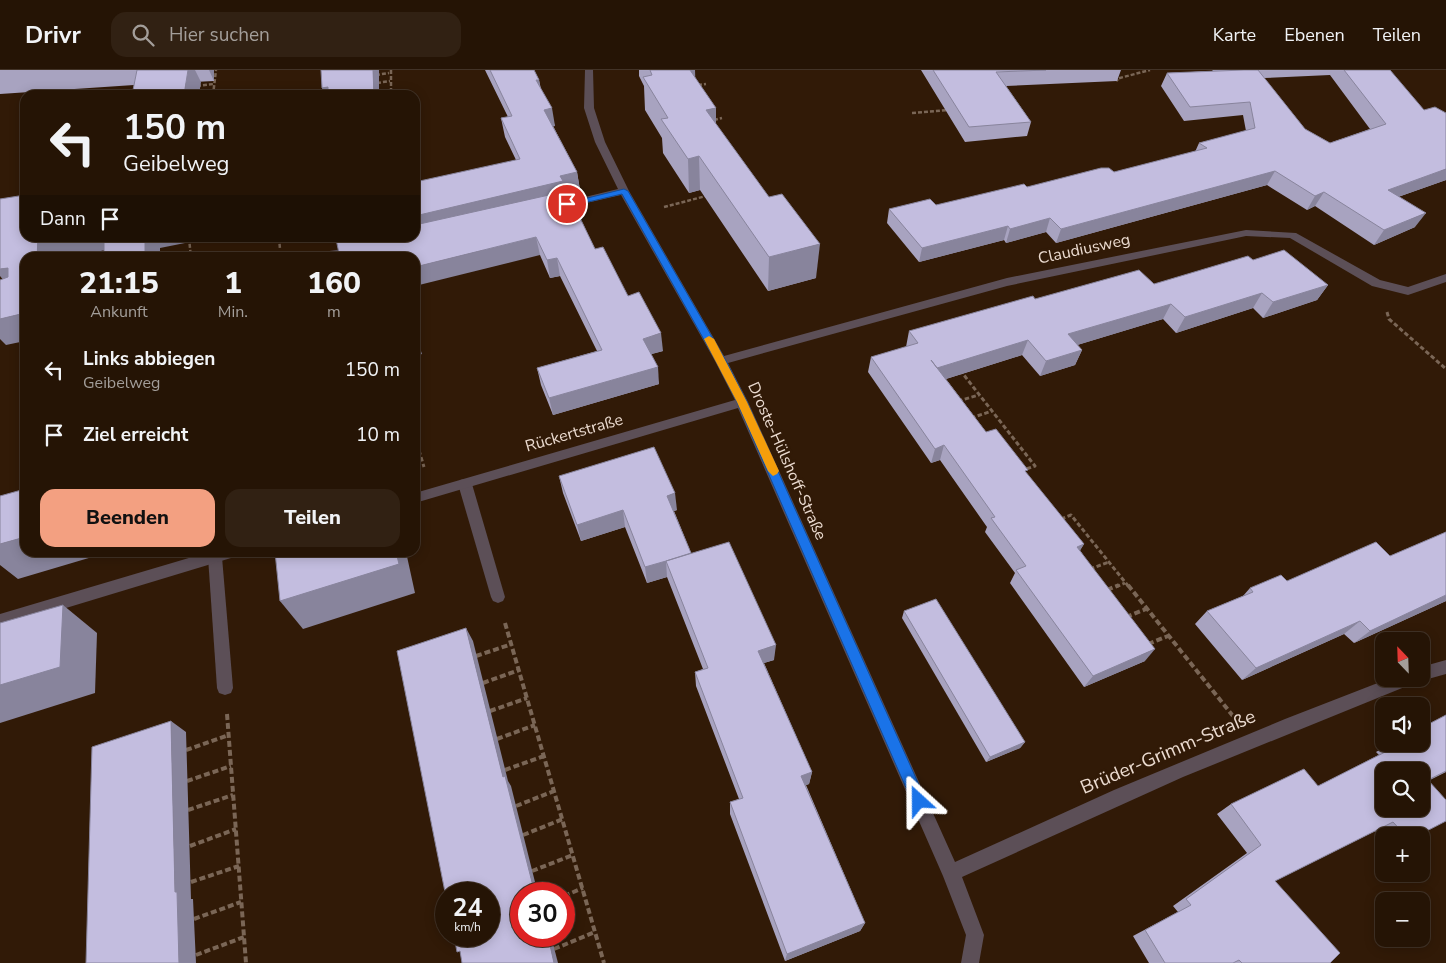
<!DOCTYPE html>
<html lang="de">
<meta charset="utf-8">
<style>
body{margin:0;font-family:"Nunito Sans",sans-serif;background:#312113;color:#f1f3f6;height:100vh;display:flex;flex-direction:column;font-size:19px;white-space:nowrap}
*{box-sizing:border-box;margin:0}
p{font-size:16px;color:#a39e9a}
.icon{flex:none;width:28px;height:28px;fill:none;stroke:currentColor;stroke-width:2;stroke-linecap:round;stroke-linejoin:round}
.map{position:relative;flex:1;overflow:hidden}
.panel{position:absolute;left:20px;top:182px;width:400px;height:305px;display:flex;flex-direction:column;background:#251405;border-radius:15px;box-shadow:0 2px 12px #0003,0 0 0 1px #423327}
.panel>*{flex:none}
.banner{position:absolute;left:20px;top:20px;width:400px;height:152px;border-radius:15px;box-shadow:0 2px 12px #0003,0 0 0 1px #423327;background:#251405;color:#f1f3f6;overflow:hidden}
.needle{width:32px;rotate:337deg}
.buttons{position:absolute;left:1375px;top:562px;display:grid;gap:10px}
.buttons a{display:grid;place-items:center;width:55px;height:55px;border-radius:10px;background:#251405;box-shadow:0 2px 12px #0003,0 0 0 1px #423327;font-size:25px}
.speed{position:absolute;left:435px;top:812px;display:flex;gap:10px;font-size:25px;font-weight:700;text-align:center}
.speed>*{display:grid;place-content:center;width:65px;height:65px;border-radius:50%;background:#251405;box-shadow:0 2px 12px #0003,0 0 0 1px #423327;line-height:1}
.speed small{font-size:12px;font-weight:400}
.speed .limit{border:8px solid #d22;background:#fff;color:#111}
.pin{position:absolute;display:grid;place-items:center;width:42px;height:42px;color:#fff;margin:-21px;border:2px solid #fff;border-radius:50%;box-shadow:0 1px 5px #0007}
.me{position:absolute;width:55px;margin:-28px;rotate:336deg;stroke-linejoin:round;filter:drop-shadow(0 0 4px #0008)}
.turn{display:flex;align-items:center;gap:18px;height:105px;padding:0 20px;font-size:22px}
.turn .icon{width:65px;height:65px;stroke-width:2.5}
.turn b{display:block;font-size:35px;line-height:42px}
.then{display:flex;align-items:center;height:48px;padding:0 20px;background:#0003;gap:10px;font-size:19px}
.eta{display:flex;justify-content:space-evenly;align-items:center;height:85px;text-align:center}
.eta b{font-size:30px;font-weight:800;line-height:35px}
.primary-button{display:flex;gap:10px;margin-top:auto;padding:10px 20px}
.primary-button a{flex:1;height:58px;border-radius:15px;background:#f3a081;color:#111;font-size:20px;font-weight:800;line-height:58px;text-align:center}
.primary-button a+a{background:#312113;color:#f1f3f6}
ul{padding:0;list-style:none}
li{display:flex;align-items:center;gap:15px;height:65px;padding:0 20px}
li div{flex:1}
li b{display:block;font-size:19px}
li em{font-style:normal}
header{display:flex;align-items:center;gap:30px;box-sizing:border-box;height:70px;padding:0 25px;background:#251405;border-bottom:1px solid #423327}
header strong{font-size:24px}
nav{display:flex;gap:28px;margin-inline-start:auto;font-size:18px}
.search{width:350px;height:45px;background:#312113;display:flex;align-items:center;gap:12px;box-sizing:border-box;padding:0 18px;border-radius:15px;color:#a39e9a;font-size:19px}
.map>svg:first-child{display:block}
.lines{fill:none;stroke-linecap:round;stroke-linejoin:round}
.path-far2{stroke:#7a6656;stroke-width:2.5;stroke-dasharray:4 2;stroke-linecap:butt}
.path-far1{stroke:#7a6656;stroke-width:3;stroke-dasharray:4.5 2.5;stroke-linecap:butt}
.path{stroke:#7a6656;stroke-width:4;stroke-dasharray:6 3;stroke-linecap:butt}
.service{fill:#5c4f57;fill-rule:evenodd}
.minor{fill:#5c4f57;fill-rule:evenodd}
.wall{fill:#a8a3c0;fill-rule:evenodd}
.shaded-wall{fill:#88849c}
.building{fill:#c3bddf;stroke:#88849c;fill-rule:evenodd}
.route{fill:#1a73e8;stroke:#114b97}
.slow{fill:#f59e0b}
.labels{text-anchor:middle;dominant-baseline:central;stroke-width:5;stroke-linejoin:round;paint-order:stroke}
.street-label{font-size:16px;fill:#ebdbd0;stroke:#311a07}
.near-street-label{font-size:19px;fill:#ebdbd0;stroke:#311a07}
</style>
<header>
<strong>Drivr</strong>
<div class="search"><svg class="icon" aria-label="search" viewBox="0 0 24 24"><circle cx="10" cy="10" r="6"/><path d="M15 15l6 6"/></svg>Hier suchen</div>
<nav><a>Karte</a><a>Ebenen</a><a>Teilen</a></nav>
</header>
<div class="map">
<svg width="1446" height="893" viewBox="0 0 1446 893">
<rect width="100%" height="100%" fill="#311a07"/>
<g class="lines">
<!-- path-far2 -->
<g class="path-far2">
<polyline points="391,0 391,25"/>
<polyline points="376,5 389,3"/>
<polyline points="1118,11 1116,9 1150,0"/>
<polyline points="377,13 390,11"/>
<polyline points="698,15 706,14"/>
<polyline points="197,16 214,14"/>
<polyline points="213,25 216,0"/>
<polyline points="375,25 391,22"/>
<polyline points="912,43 948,40"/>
<polyline points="714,50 722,48"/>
<polyline points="664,137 706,126"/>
<polyline points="189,168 191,188"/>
<polyline points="279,168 280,179"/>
<polyline points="87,181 87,188"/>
</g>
<!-- path-far1 -->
<g class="path-far1">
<polyline points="1387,242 1389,249 1446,299"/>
<polyline points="960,300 1035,396 1023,400"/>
<polyline points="958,331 979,325"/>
<polyline points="971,348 992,341"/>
<polyline points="415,367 424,397"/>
<polyline points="1061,449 1071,445 1129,517"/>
<polyline points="1090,499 1109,492"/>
<polyline points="1116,517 1125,513"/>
</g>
<!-- path -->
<g class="path">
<polyline points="1128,515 1233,646"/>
<polyline points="1107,520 1119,515"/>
<polyline points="1126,547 1146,539"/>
<polyline points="505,553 604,893"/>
<polyline points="1148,574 1168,566"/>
<polyline points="476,586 512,574"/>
<polyline points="483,613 519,600"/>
<polyline points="490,641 527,628"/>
<polyline points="227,644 246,893"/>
<polyline points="497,669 535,655"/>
<polyline points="186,680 229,665"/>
<polyline points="505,700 544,686"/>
<polyline points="187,711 231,696"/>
<polyline points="516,736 554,721"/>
<polyline points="188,740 233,725"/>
<polyline points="523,765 563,749"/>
<polyline points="190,776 236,759"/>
<polyline points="532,801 573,785"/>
<polyline points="191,812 239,796"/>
<polyline points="564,826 583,818"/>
<polyline points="194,849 241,832"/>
<polyline points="554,879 595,862"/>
<polyline points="196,885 244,867"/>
</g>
<!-- service -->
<g class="service">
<polygon points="465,409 470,410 472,414 505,527 503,531 498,533 493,531 491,527 458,414 460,410"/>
<polygon points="219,482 222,487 233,618 231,623 225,625 219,623 217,618 208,487 210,483"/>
</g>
<!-- minor -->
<g class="minor">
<polygon points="585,0 593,0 594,38 605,72 629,121 724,286 1007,208 1246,160 1296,163 1380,210 1408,217 1446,204 1446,212 1408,225 1372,216 1290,168 1246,166 1007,216 728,293 748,332 955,792 1114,720 1285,649 1388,609 1414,609 1412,614 1183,707 962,807 984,865 979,893 961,893 966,865 943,806 738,338 415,433 415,423 735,330 715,291 621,125 556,140 551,137 552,135 618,119 595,72 584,38"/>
<polygon points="356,177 361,180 360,182 329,188 298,188 303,185"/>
<polygon points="209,482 238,482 236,486 231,488 0,558 0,544"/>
<polygon points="1446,590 1446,604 1421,611 1416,609 1421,609 1421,597"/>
</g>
</g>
<!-- wall -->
<g class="wall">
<polygon points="0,0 214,0 214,11 134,15 0,24"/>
<polygon points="485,0 534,0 539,10 541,19 555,56 553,56 577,102 580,120 568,123 595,179 628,226 663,281 651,284 659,314 553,345 541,315 537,298 597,281 560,206 550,208 540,185 338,169 337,168 415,168 516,90 505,67 501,48 508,47"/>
<polygon points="639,0 695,0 695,8 716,54 816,208 768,221 700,120 689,123 663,83 662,68 645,40 644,16 639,6"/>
<polygon points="921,0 1121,0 1117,11 1006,16 1031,52 1027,66 965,72"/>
<path d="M1212,0H1390L1446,110L1398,127L1415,157L1374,175L1315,136L1307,140L1267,115L1056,173L1046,162L1006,173L1004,170L919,192L887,153L889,139L936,135L1027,117L1114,102L1195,82L1199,73L1246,61L1243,45L1184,51L1161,16L1167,3L1213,1ZM1330,5L1370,59L1330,73L1305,59L1264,8Z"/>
<polygon points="1253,190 1328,215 1317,230 1263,248 1253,238 1176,263 1163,249 1077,275 1082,280 1075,295 1040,306 1022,285 946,309 986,362 1026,403 1084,474 1080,480 1145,591 1084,617 1010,513 1015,503 985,462 987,457 940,390 931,393 868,302 871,287 906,277 909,261 1035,229 1154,214"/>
<polygon points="559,406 677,440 674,441 691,483 774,590 764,593 812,702 809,714 806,715 865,853 860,861 785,891 730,744 730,732 739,729 696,616 695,602 703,599 667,507 647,513 625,457 581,471 563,423"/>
<polygon points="1446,462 1446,531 1354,573 1344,564 1242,610 1195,554 1207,541 1243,526 1250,518 1287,511 1390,486"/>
<polygon points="904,541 1025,672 1020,678 986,692 902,548"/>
<polygon points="1390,674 1421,674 1446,702 1428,711 1417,766 1384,766 1384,771 1375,761 1275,811 1330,893 1149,893 1133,866 1178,842 1173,836 1247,783 1217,744 1231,734 1318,716 1379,685 1376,682"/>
</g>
<!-- shaded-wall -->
<g class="shaded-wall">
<polygon points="188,0 195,0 201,12 199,25 184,25"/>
<polygon points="209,0 214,0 214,11"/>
<polygon points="373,0 379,0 379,25 374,25"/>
<polygon points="690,0 695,0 696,32"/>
<polygon points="536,10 539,10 542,28"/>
<polygon points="328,17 330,25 324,25 322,18"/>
<polygon points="552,38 555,56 547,58 544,40"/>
<polygon points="716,38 716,72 706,40"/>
<polygon points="699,86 700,120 689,123 688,89"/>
<polygon points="1446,99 1446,110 1378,134 1388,120"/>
<polygon points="1275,101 1267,115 1056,173 1061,159"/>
<polygon points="577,102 580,120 565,124 415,166 415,146 560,106"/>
<polygon points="1324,122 1315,136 1307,140 1315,126"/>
<polygon points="1426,143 1415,157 1374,175 1384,160"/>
<polygon points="1050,148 1046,162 1006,173 1010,159"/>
<polygon points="1008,156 1004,170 919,192 922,178"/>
<polygon points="536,167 540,185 415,216 415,197"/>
<polygon points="38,168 113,168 119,177 69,188 37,188"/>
<polygon points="145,168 210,168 160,178 160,188 145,188"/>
<polygon points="820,174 816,208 768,221 769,187"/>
<polygon points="557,188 560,206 550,208 547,190"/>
<polygon points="8,198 14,223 0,206 0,199"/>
<polygon points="1328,215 1317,230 1263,248 1273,232"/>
<polygon points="1262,223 1253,238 1176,263 1185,247"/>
<polygon points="1171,234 1163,249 1061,280 1068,264"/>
<polygon points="25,243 25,271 6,275 0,269 0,249"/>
<polygon points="661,263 663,281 645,286 643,269"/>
<polygon points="415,264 422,284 415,286 416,267"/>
<polygon points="1028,270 1022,285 933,313 937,298"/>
<polygon points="1082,280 1075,295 1040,306 1046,291"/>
<polygon points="658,297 659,314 553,345 549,328"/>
<polygon points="944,375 940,390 931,393 935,379"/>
<polygon points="675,423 677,440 669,443 667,426"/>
<polygon points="623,440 625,457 581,471 577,455"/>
<polygon points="25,467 25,482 109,482 18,509 0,495 0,474"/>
<polygon points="1084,474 1076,487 1077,477"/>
<polygon points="396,482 406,482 415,523 303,559 280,531"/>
<polygon points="666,491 667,507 647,513 645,497"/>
<polygon points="1446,525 1446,531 1354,573 1370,561"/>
<polygon points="63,535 97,563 95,623 0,653 0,615"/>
<polygon points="1360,551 1344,564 1242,610 1256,598"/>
<polygon points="466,558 473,571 508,711 511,716 538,824 535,824 503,707"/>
<polygon points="776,575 774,590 757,595 758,581"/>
<polygon points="1155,579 1145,591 1084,617 1093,606"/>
<polygon points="171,651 186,662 191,829 193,829 196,893 179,893 175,822"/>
<polygon points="1025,672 1020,678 986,692 990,687"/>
<polygon points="812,702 809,714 799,718 801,706"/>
<polygon points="865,853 860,861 785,891 787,884"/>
<polygon points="548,866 551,866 558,893 554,893"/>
</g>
<!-- building -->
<g class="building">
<polygon points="137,0 188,0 184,25 132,25"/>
<polygon points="321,0 373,0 374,25 328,25 328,17 322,18"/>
<polygon points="490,0 534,0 539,10 536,10 552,38 544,40 577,102 560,106 563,111 415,146 415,112 520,89 501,48 512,46"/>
<polygon points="650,0 690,0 716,38 706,40 769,127 782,124 820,174 769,187 699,86 688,89 661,49 668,48 643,7 652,5"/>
<polygon points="933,0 1046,0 996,2 1031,52 969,57"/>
<polygon points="1244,0 1258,0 1305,59 1330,73 1386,54 1344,0 1390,0 1424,40 1435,37 1446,43 1446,99 1388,120 1426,143 1384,160 1324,122 1315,126 1275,101 1061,159 1050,148 1010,159 1008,156 922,178 889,139 930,129 936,135 1024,114 1027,117 1101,98 1109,98 1114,102 1207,78 1199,73 1255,58 1250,32 1190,37 1167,3"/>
<polygon points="567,121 595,179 603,177 628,226 639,222 661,263 643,269 658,297 549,328 537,298 602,280 557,188 547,190 536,167 415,197 415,188 340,188 336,169 346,168 415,168 415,155"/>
<polygon points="25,125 25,168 38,168 37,188 25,188 25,243 0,249 0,210 8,207 8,198 0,199 0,129"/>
<rect x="104" y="168" width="41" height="20"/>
<polygon points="1284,180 1328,215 1273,232 1262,223 1185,247 1171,234 1068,264 1082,280 1046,291 1028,270 937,298 931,290 986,362 996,359 1028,400 1025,401 1084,474 1077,477 1155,579 1093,606 1016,500 1026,496 991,448 995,447 944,375 935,379 871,287 918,273 909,261 1033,226 1035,229 1139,200 1154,214 1248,186 1253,190"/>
<polygon points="654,377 675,423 667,426 691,483 666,491 729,472 776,575 758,581 812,702 801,706 865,853 787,884 730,732 743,728 695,602 708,598 666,491 645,497 623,440 577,455 559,406"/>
<polygon points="25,419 25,467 0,474 0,426"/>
<polygon points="1446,462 1446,525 1370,561 1360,551 1256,598 1207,541 1253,522 1250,518 1281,505 1287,511 1376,472 1390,486"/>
<polygon points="275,482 396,482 399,494 280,531"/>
<polygon points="936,529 1025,672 990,687 904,541"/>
<polygon points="63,535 60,597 0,615 0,553"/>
<polygon points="466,558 503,707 505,706 535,824 521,824 521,866 548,866 554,893 462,893 460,881 457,882 454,866 489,866 489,824 446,824 446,827 397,581"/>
<path d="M1446,645V701L1428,710L1446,730V751L1417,766H1406L1393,752L1275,811L1340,883L1330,893H1242L1239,890L1233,893H1165L1145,860L1191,835L1186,829L1261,775L1231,734L1304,699L1318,716L1397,676L1395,674H1421V658ZM1384,701H1421V739H1384Z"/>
<polygon points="171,651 175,822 177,822 179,893 86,893 92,677"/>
</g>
<!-- route -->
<polygon class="route" points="624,119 628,121 726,291 747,332 924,726 926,731 924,736 919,738 914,736 737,332 716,291 622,124 567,137 563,134"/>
<!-- slow -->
<polygon class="slow" points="709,266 714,269 747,332 779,401 777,404 773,406 768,401 737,332 704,269"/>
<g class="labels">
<!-- street labels -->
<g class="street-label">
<text transform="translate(1084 179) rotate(-12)">Claudiusweg</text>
<text transform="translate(574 363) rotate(-16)">Rückertstraße</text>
<text transform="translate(787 391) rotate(66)">Droste-Hülshoff-Straße</text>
</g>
<!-- near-street labels -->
<g class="near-street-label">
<text transform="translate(1168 682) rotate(-23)">Brüder-Grimm-Straße</text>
</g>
</g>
</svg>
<div class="buttons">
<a><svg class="needle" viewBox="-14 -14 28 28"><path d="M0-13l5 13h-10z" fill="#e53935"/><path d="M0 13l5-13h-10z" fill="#a39e9a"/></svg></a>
<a><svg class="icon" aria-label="sound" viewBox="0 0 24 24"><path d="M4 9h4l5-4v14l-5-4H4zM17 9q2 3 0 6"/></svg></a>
<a><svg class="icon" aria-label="search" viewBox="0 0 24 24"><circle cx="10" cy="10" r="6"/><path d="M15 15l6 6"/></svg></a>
<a>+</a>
<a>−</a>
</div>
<div class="speed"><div>24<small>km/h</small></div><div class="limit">30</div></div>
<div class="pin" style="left:567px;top:134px;background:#d93025"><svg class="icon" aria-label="arrive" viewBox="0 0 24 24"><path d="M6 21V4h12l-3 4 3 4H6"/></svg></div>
<svg class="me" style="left:919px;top:731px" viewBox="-20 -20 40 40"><path d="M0-17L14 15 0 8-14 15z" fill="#1a73e8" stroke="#fff" stroke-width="4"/></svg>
<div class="banner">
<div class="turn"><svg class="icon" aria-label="left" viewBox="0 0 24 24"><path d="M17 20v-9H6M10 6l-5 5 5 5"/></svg><div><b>150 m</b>Geibelweg</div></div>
<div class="then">Dann<svg class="icon" aria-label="arrive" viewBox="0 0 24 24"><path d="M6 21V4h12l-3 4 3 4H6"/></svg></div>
</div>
<section class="panel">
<div class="eta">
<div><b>21:15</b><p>Ankunft</p></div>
<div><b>1</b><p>Min.</p></div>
<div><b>160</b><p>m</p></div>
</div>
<ul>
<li><svg class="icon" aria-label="left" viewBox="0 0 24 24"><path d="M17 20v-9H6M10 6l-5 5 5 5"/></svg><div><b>Links abbiegen</b><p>Geibelweg</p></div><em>150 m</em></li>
<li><svg class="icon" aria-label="arrive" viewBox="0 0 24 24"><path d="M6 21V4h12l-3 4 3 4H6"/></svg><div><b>Ziel erreicht</b></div><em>10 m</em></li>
</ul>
<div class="primary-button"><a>Beenden</a><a>Teilen</a></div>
</section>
</div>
